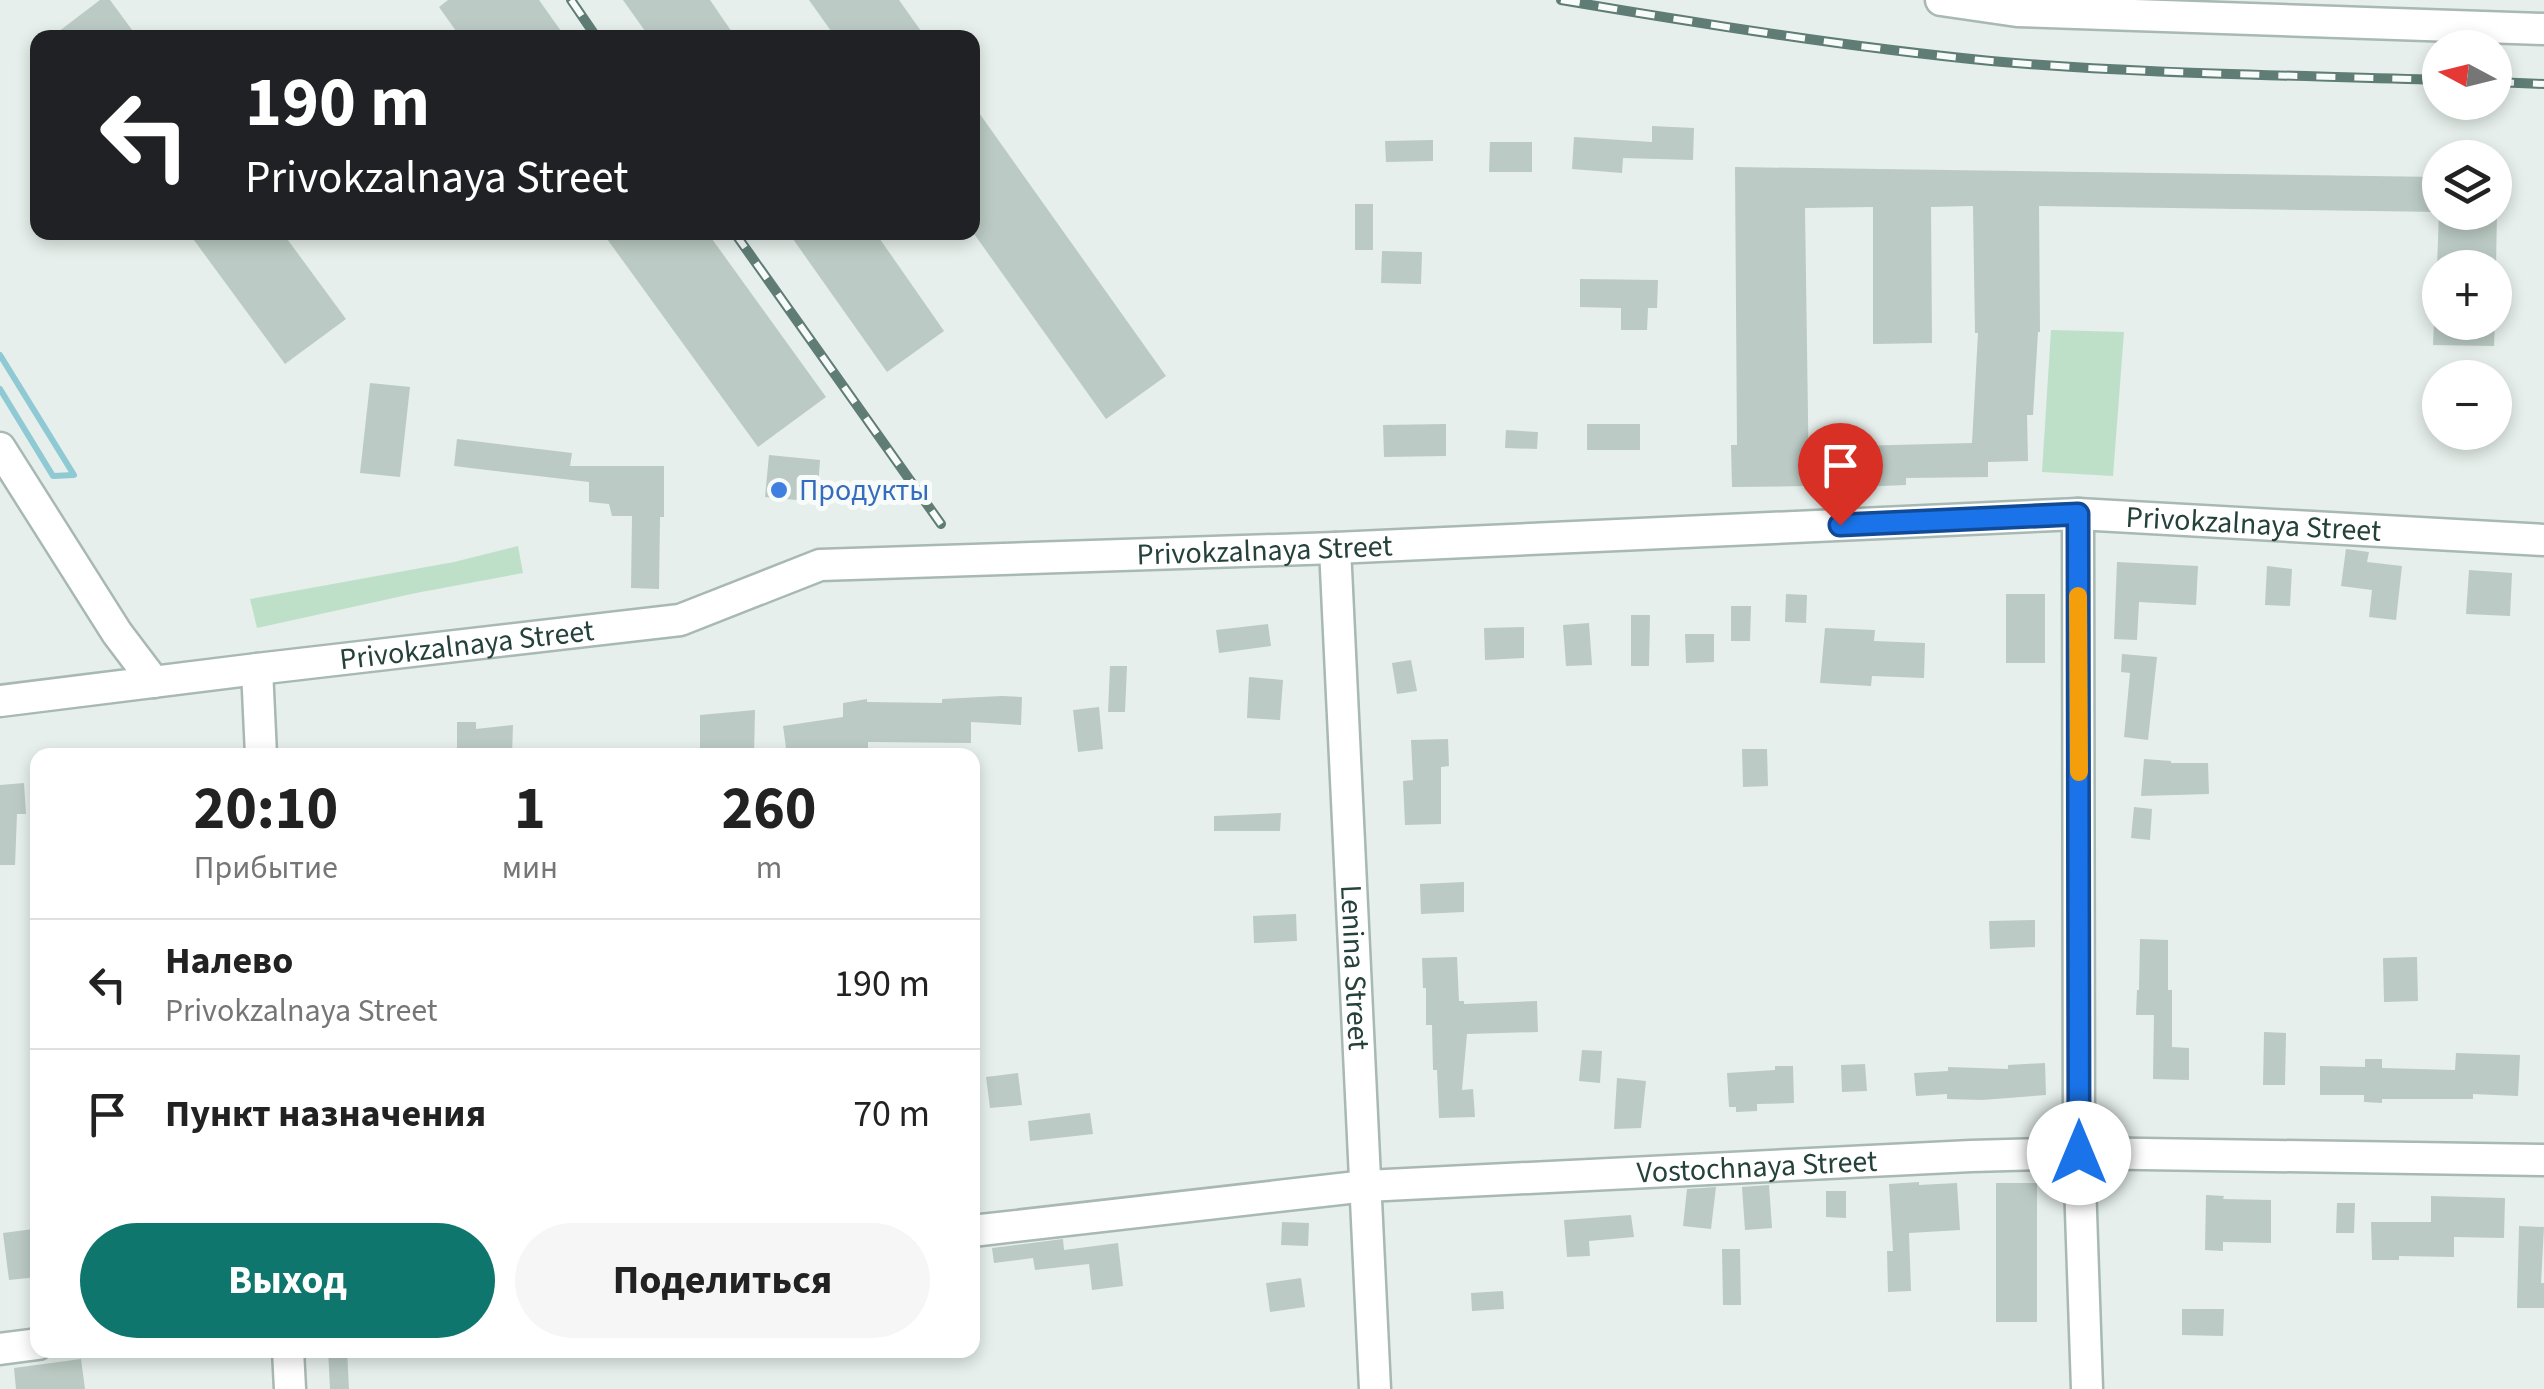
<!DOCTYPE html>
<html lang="ru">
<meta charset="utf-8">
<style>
body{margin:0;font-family:"Source Sans 3",sans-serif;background:#f6f6f6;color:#222;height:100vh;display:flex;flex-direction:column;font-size:38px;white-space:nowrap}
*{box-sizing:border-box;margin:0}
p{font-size:32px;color:#767676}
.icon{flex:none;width:55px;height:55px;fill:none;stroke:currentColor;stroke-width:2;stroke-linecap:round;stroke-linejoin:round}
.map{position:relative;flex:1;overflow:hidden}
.panel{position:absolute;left:30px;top:748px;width:950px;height:610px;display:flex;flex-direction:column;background:#fff;border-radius:20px;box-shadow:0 5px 15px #0003}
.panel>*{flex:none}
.hud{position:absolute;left:30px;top:30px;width:950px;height:210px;border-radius:20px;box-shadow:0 5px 15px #0003;background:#202124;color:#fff;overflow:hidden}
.needle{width:65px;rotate:277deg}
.tools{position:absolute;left:2422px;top:30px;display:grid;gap:20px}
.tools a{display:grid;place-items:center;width:90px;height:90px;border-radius:50%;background:#fff;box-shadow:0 5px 15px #0003;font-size:50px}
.pin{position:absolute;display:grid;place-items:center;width:85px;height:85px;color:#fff;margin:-102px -42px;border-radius:50% 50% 50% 0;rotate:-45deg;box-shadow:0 0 10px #0007}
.pin .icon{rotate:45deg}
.me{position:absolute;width:110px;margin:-55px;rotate:0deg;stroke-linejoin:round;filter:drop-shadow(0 0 8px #0008)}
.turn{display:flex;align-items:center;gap:35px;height:210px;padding:0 50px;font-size:45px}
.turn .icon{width:130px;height:130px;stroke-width:2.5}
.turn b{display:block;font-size:70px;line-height:85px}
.eta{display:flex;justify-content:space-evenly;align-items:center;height:170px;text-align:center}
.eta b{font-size:60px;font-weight:700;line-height:70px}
.primary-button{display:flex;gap:20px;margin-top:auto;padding:20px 50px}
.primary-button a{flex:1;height:115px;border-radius:60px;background:#0f766e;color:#fff;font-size:40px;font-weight:700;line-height:115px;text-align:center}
.primary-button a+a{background:#f6f6f6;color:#222}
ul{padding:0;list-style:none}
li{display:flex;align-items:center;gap:30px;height:130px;padding:0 50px;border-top:2px solid #e0e0e0}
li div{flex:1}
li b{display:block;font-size:38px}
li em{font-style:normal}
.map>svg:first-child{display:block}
.green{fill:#bfe0c8}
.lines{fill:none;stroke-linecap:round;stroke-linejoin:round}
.stream{stroke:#8ec9d4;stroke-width:6}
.building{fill:#bbcac4}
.minor-casing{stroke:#a8b8b2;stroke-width:35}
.minor{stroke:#fff;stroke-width:30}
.rail-casing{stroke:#5f7d75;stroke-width:10}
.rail{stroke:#f7fbf9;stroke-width:6;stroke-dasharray:19;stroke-linecap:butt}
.route-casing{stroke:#114b97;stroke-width:25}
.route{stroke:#1a73e8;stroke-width:18}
.slow{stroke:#f59e0b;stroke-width:18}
.shop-dot{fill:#3f7fe0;stroke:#f7fbf9;stroke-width:4}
.labels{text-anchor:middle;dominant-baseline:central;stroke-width:10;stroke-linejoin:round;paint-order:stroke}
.shop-label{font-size:30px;fill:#366cbe;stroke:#f7fbf9;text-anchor:start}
.street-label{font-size:30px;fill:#24423a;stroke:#f7fbf9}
</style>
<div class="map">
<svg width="2544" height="1389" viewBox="0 0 2544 1389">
<rect width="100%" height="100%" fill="#e6efeb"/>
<!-- green -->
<g class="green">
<polygon points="2051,330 2124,332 2113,476 2042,472"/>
<polygon points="518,546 523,573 416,593 257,628 250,599 454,562"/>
</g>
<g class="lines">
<!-- stream -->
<polyline class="stream" points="0,355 74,475 53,476 0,389"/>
</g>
<!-- building -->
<g class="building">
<polygon points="100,0 110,0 138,38 50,38"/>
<polygon points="448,0 539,0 566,38 461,38 439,7"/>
<polygon points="623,0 710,0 736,38 650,38"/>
<polygon points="809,0 899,0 926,38 836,38"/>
<polygon points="972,103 1166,376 1106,419 972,231"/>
<polygon points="1652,126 1694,128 1693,160 1623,158 1622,173 1572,169 1574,137 1652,142"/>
<polygon points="1433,140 1433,161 1386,162 1385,141"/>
<polygon points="1490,142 1532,142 1532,172 1489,172"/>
<polygon points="1735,167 2440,177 2440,212 2039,206 2040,332 2038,332 2033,415 2027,415 2028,461 1988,462 1988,477 1906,478 1906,485 1855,487 1853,446 1972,443 1978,333 1975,333 1973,206 1931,207 1932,343 1873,344 1873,207 1805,208 1809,486 1732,487 1731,445 1737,445"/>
<rect x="1355" y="204" width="18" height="46"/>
<polygon points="2439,212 2497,212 2496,268 2437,268"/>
<polygon points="188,232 282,232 346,319 285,364"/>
<polygon points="602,232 707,232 826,397 758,447"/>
<polygon points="788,232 875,232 944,331 887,372"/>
<polygon points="1382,251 1422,252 1421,284 1381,283"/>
<polygon points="1580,279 1658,280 1657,308 1648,308 1647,330 1621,330 1621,308 1580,307"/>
<polygon points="2434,322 2495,322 2494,346 2433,345"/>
<polygon points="370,383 410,387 400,477 360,473"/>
<polygon points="1446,424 1446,456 1384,457 1383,425"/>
<rect x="1587" y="424" width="53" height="26"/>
<polygon points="1506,430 1538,432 1537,449 1505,448"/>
<polygon points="457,439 572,453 570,466 664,466 664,517 660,517 659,589 631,588 632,516 612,516 609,504 589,502 589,482 454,466"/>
<polygon points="769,455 820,460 817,502 765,497"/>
<polygon points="2346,549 2369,552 2367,562 2402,566 2396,620 2369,617 2372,590 2341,586"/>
<polygon points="2117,562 2198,566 2196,605 2139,602 2137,640 2114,639"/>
<polygon points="2267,566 2292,569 2290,606 2265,605"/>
<polygon points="2469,570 2512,573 2510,616 2466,614"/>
<polygon points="1786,594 1807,595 1806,623 1785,622"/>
<rect x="2006" y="594" width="39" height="69"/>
<polygon points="1731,606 1751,606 1750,641 1731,641"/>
<polygon points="1631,615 1650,615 1649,666 1631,666"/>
<polygon points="1589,623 1592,665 1566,666 1563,625"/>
<polygon points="1268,624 1271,646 1219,653 1216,630"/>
<polygon points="1524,627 1524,658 1485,660 1484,628"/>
<polygon points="1825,628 1875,630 1874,641 1925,643 1924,678 1872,676 1871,686 1820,683"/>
<polygon points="1685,634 1714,634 1714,662 1686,663"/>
<polygon points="2122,654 2157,657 2148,740 2124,737 2130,673 2121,672"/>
<polygon points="1411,660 1417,691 1397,694 1392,663"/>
<polygon points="1110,666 1127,666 1125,712 1108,712"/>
<polygon points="1249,677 1283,680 1280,720 1247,718"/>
<polygon points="1002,696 1022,697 1021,725 971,722 971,743 868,742 868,755 787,755 783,726 843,717 843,703 867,699 867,702 942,703 942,699"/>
<polygon points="1099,707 1103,749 1078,752 1073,710"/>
<polygon points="755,710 754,755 700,755 700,715"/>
<polygon points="457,722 476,722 476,729 513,725 512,755 457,755"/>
<polygon points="1448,739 1449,766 1441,767 1441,824 1405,825 1403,781 1413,780 1411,740"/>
<polygon points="1742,749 1767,749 1768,786 1743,787"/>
<polygon points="2144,759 2171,761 2171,763 2208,763 2209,794 2141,796"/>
<polygon points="24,783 26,814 17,814 15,865 0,865 0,785"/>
<polygon points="2134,807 2152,809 2150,840 2131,838"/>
<polygon points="1281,813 1280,831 1214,831 1214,816"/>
<polygon points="1464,882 1464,912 1421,914 1420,884"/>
<polygon points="1296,914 1297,941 1254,943 1253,916"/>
<polygon points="2035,920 2035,947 1990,949 1989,921"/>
<polygon points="2140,939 2168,940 2168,990 2172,990 2172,1047 2189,1048 2189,1080 2153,1079 2154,1015 2136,1015 2137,990 2139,990"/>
<polygon points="1457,957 1459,1001 1464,1001 1464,1004 1537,1001 1538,1032 1467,1034 1462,1090 1473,1089 1475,1117 1439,1118 1437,1070 1433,1070 1432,1025 1426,1025 1426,988 1423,988 1422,958"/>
<polygon points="2417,957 2418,1001 2384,1002 2383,958"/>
<polygon points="2264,1032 2286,1033 2285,1085 2263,1085"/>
<polygon points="1582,1050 1602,1051 1600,1083 1579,1081"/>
<polygon points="2456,1053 2520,1055 2518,1096 2473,1094 2473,1099 2382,1099 2382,1103 2364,1102 2364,1095 2320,1095 2320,1066 2365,1067 2365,1059 2382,1059 2382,1068 2455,1070"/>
<polygon points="2045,1063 2046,1095 1982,1100 1947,1099 1947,1094 1916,1096 1914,1073 1948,1071 1948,1067 2008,1069 2008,1065"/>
<polygon points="1865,1064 1867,1091 1842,1092 1841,1065"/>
<polygon points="1775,1066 1793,1066 1794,1103 1757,1104 1757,1111 1736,1112 1736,1107 1729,1107 1727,1073 1775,1070"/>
<polygon points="1018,1073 1022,1105 990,1108 986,1077"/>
<polygon points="1617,1078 1646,1081 1641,1128 1614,1129"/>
<polygon points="1090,1113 1093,1134 1030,1141 1028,1121"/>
<polygon points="1919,1182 1919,1185 1957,1183 1960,1230 1909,1233 1911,1291 1888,1292 1887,1251 1893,1251 1889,1184"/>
<rect x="1996" y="1183" width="41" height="139"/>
<polygon points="1769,1185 1772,1228 1745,1230 1742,1187"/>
<polygon points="1716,1187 1711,1229 1683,1226 1687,1189"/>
<polygon points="1826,1191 1846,1191 1846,1218 1826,1217"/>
<polygon points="2206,1195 2224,1196 2223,1199 2271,1200 2271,1243 2223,1242 2223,1251 2205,1250"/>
<polygon points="2431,1196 2505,1198 2504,1238 2454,1237 2454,1257 2399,1256 2399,1260 2372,1260 2371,1222 2431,1222"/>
<polygon points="2337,1203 2355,1203 2354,1233 2336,1233"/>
<polygon points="1631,1215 1634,1237 1589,1241 1590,1256 1567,1257 1564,1220"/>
<polygon points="1282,1222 1309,1223 1308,1246 1281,1245"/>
<polygon points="2519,1226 2544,1227 2541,1283 2544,1283 2544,1308 2517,1308"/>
<polygon points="33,1229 38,1277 9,1280 3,1233"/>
<polygon points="1063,1239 1064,1250 1118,1243 1123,1286 1092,1290 1089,1264 1035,1270 1033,1258 994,1263 992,1248"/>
<polygon points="1722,1249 1740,1249 1741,1305 1723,1305"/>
<polygon points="1301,1278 1305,1307 1270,1312 1266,1283"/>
<polygon points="1503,1291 1504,1309 1472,1311 1471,1293"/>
<polygon points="2182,1309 2224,1309 2223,1336 2182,1335"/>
<polygon points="328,1350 347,1350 349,1389 330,1389"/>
<polygon points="81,1359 85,1389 16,1389 14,1368"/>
</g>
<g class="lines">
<!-- minor casing -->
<g class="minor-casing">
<g id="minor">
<polyline points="1941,0 2017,11 2544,29"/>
<polyline points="0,448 117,633 154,682"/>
<polyline points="2078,514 2079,1153 2087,1389"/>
<path id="s1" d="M1335,548L1375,1389"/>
<polyline points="257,669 261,755"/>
<path id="s2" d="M0,701L257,669L680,620L820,565L1335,548L2078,514L2544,540"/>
<path id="s3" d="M972,1231L1366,1186L1971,1156L2079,1153L2544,1160"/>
<polyline points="0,1349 38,1344"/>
<polyline points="288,1350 290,1389"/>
</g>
</g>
<!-- minor -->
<use href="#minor" class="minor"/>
<!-- rail casing -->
<g class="rail-casing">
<g id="rail">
<polyline points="571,0 597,38"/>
<path d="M1561,0C1703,24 1847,47 1991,61C2140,74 2291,75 2440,80"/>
<polyline points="2495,82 2544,84"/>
<polyline points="734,232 941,524"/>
</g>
</g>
<!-- rail -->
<use href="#rail" class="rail"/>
</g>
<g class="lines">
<!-- route casing -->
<g class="route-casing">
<polyline id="route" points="1840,525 2078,514 2079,1153"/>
</g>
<!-- route -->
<use href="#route" class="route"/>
<!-- slow -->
<polyline class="slow" points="2078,596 2079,772"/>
</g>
<!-- markers -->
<circle class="shop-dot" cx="779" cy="490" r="10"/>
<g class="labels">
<!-- shop labels -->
<g class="shop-label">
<text x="799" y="490">Продукты</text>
</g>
<!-- street labels -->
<g class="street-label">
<text stroke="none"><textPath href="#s2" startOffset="2270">Privokzalnaya Street</textPath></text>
<text stroke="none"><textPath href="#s2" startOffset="1280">Privokzalnaya Street</textPath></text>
<text stroke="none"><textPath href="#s2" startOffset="470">Privokzalnaya Street</textPath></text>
<text stroke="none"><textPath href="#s1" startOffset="420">Lenina Street</textPath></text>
<text stroke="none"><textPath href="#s3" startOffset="788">Vostochnaya Street</textPath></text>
</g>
</g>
</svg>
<div class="tools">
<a><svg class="needle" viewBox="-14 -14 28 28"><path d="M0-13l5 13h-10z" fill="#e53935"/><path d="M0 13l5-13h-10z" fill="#767676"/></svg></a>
<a><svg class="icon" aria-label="layers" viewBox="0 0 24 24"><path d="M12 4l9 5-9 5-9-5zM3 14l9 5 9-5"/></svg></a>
<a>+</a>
<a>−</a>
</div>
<div class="pin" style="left:1840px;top:525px;background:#d93025"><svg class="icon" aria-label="arrive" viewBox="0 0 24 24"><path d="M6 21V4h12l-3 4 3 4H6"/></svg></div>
<svg class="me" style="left:2079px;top:1153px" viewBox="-20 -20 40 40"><circle r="19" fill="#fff"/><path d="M0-13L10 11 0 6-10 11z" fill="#1a73e8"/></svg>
<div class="hud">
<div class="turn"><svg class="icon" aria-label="left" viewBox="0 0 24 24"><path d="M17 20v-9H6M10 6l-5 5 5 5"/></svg><div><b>190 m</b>Privokzalnaya Street</div></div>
</div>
<section class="panel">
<div class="eta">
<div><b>20:10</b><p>Прибытие</p></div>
<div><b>1</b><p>мин</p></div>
<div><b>260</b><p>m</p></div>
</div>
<ul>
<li><svg class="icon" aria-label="left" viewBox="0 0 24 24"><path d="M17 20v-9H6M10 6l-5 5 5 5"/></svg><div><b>Налево</b><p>Privokzalnaya Street</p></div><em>190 m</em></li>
<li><svg class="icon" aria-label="arrive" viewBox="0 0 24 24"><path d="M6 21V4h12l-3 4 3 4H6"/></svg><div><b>Пункт назначения</b></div><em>70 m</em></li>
</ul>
<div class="primary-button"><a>Выход</a><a>Поделиться</a></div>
</section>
</div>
